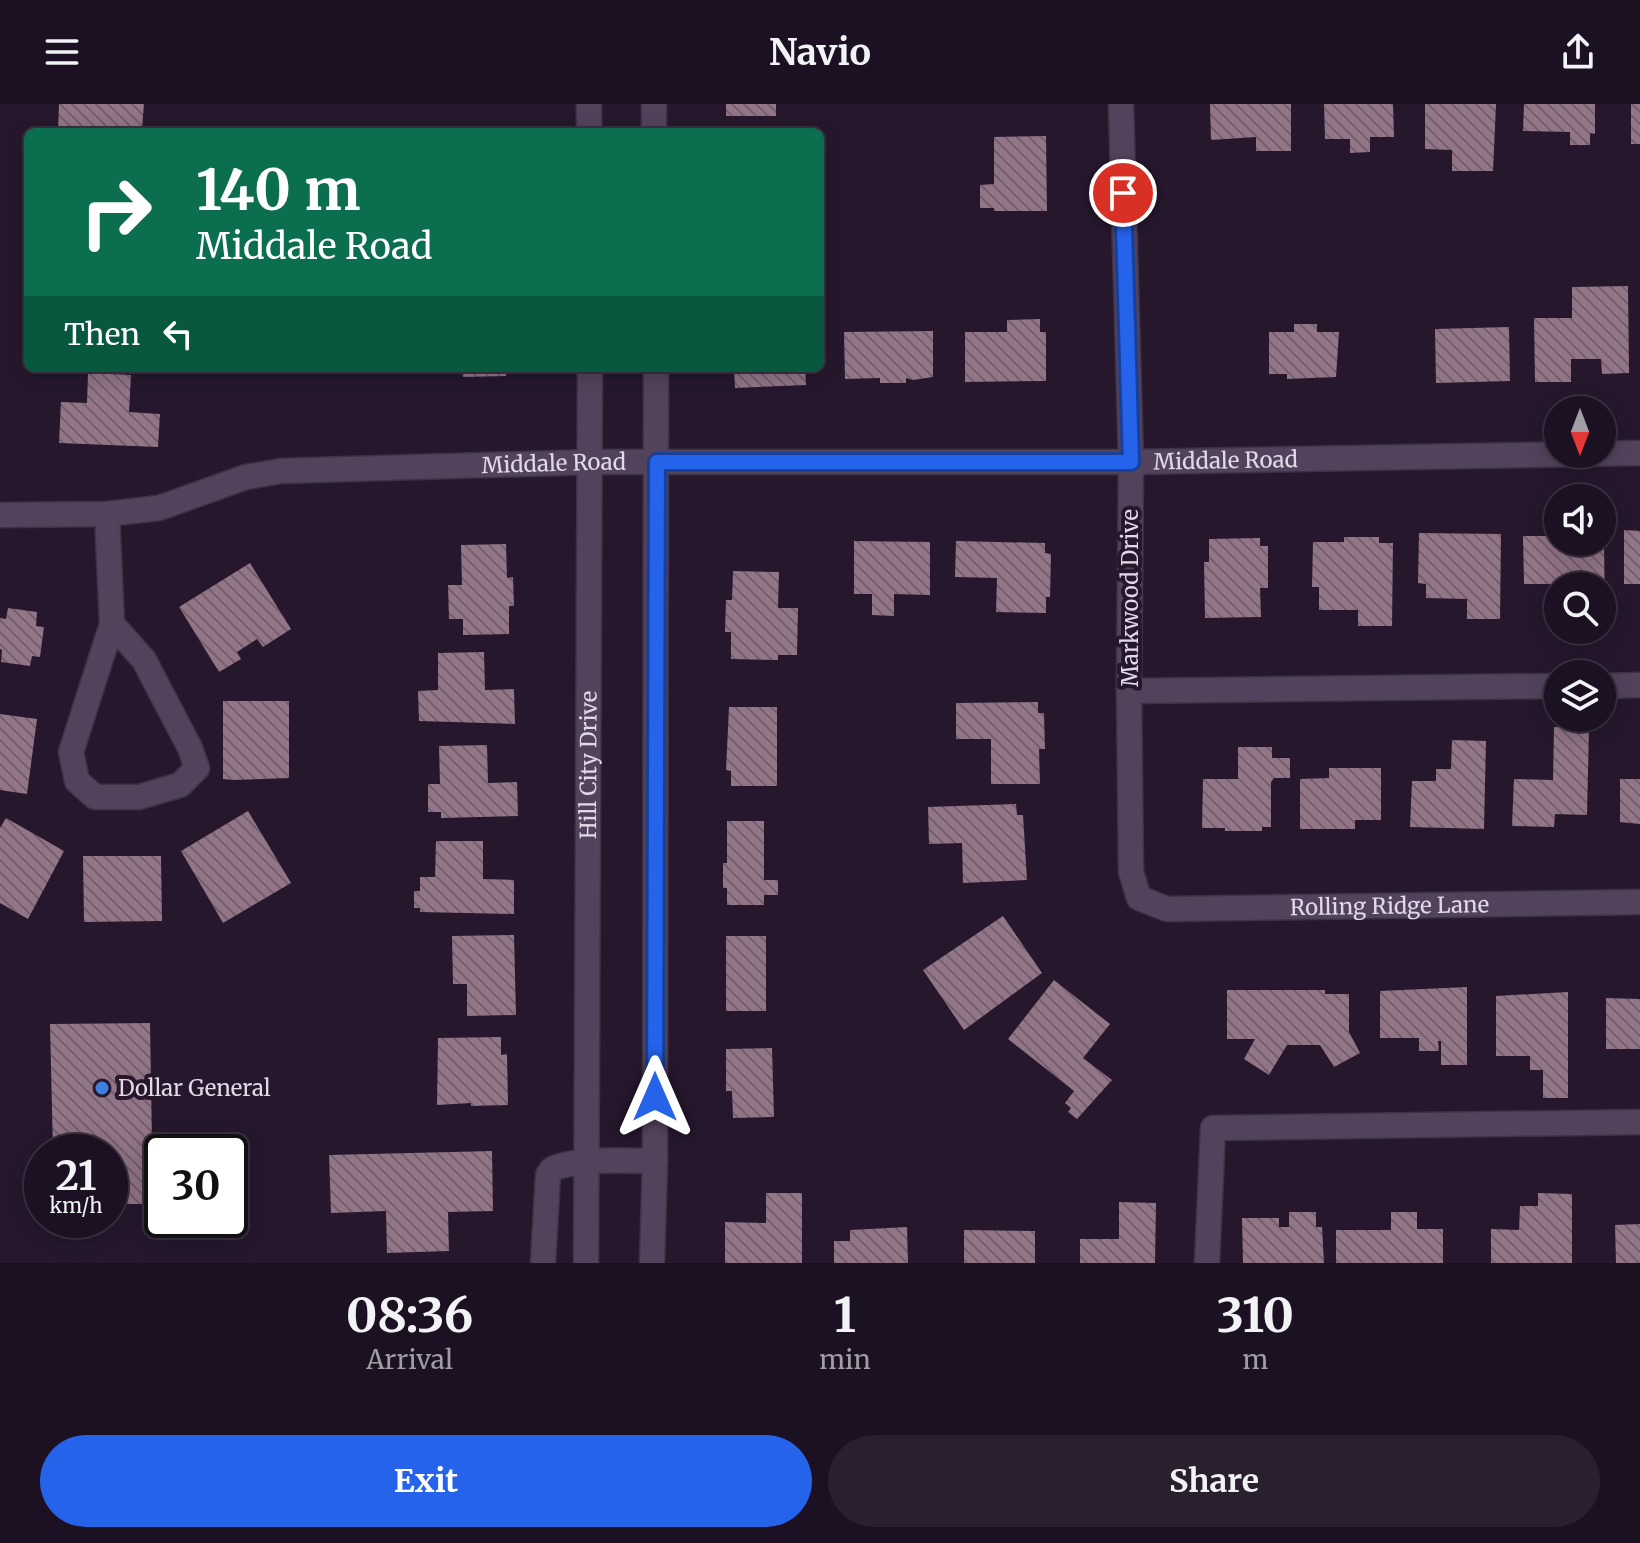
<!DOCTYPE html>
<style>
body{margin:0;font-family:Merriweather,serif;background:#291f2f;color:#f1f3f6;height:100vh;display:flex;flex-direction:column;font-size:30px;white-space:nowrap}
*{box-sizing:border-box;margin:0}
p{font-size:26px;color:#a09da5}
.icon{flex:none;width:44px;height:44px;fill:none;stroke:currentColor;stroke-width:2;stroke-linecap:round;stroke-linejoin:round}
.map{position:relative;height:1159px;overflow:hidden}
.panel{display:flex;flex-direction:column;background:#1c1122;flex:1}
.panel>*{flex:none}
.banner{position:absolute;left:24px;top:24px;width:800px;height:244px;border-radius:12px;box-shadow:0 4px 20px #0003,0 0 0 2px #3a3140;background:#0b6e4f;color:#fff;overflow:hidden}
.needle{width:52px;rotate:180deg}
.fabs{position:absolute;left:1544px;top:292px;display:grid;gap:16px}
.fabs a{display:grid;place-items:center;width:72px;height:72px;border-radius:50%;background:#1c1122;box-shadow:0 4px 20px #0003,0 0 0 2px #3a3140;font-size:40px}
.speed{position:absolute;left:24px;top:1030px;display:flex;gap:16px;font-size:40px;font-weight:700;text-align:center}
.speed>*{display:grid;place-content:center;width:104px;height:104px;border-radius:50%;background:#1c1122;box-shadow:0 4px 20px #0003,0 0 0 2px #3a3140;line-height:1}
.speed small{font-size:20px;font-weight:400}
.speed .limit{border:4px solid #111;border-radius:12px;background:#fff;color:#111}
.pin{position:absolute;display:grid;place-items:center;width:68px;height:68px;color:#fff;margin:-34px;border:4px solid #fff;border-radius:50%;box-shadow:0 2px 8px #0007}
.me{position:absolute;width:88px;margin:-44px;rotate:0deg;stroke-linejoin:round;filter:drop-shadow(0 0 6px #0008)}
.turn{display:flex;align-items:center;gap:28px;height:168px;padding:0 40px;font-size:36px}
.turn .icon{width:104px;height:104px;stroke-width:2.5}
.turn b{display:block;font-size:56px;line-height:68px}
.then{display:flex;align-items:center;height:76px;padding:0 40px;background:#0003;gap:16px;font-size:30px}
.eta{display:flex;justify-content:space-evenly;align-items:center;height:136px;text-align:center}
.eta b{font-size:48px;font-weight:700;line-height:56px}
.button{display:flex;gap:16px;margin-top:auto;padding:16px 40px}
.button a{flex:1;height:92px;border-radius:48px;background:#2563eb;color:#fff;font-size:32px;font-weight:700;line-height:92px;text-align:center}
.button a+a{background:#291f2f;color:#f1f3f6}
header{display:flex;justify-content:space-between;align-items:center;height:104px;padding:0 40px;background:#1c1122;font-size:36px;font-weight:700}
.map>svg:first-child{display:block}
.building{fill:url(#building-back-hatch)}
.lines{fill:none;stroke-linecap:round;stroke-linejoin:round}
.minor-casing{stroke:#3d3243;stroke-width:27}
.minor{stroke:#53425b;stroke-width:24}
.route-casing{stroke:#184099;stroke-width:20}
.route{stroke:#2563eb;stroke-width:14}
.shop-dot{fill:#3f7fe0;stroke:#26172d;stroke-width:3}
.labels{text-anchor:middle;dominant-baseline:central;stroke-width:8;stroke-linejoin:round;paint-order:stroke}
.street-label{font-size:22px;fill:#e2d8e7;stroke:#26172d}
.poi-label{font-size:22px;fill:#e2d8e7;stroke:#26172d;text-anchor:start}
</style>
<header><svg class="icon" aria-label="menu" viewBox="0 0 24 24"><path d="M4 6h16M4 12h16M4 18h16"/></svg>Navio<svg class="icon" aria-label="share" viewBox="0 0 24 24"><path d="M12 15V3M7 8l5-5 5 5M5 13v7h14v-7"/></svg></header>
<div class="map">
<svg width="1640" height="1159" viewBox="0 0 1640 1159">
<defs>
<pattern id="building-back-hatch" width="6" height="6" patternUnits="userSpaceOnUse" patternTransform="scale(2)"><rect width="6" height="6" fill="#927587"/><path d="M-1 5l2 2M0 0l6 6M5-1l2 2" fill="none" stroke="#73606d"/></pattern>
</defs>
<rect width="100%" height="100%" fill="#26172d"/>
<!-- building -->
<g class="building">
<polygon points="59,0 144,0 142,25 95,23 95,28 58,27"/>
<rect x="726" y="0" width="50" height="12"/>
<polygon points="1210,0 1291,0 1291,47 1256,47 1256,33 1211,36"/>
<polygon points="1324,0 1393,0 1394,33 1370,33 1370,48 1350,49 1350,35 1325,35"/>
<polygon points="1425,0 1496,0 1493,67 1452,67 1452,46 1425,45"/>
<polygon points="1524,0 1595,0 1595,30 1590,29 1590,41 1570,41 1570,28 1523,27"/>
<rect x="1631" y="0" width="9" height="40"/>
<rect x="443" y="25" width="63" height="3"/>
<polygon points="1046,32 1047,107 994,107 994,104 980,104 980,81 994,80 994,33"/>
<polygon points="1628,182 1629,269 1602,270 1601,255 1571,255 1571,278 1535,278 1534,214 1572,214 1572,183"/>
<polygon points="1040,215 1040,228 1046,228 1046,277 965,278 965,228 1007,228 1007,216"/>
<polygon points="1294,220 1317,220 1317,228 1339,228 1336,273 1287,275 1287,270 1269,270 1269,228 1294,228"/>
<polygon points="1509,223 1510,277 1436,279 1435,225"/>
<polygon points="933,227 933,273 913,276 906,274 906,279 880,279 880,274 845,275 844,228"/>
<polygon points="462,264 505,264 506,272 463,273"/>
<polygon points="734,264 805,264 806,281 735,284"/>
<polygon points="88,269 131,271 129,308 160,310 158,343 59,339 61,298 87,299"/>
<polygon points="1624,426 1640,427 1640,480 1624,480"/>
<polygon points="1419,429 1501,430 1500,515 1467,515 1467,495 1426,494 1426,480 1418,479"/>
<polygon points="1523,432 1558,432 1558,438 1604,438 1605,515 1602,515 1602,482 1571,482 1571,480 1524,480"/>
<polygon points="1344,433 1379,433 1379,439 1393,439 1392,522 1358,522 1358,506 1319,506 1319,483 1312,483 1313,438 1344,438"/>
<polygon points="1260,434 1260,442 1268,442 1268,484 1260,484 1261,513 1205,514 1204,458 1209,458 1209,435"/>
<polygon points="854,437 930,438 930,491 894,490 894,512 872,511 872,490 854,490"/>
<polygon points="956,437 1045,439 1045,449 1051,450 1050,493 1046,493 1046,509 996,508 997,474 955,473"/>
<polygon points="506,440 507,474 513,473 514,502 509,502 509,530 463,531 463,515 449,515 448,481 462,481 461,441"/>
<polygon points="250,459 291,525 263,543 257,535 237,548 241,555 219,568 179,503"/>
<polygon points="733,467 779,468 778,504 798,504 797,551 778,551 778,556 731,555 731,528 725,528 726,496 732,496"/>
<polygon points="8,504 37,508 36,522 44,523 40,553 32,552 30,562 1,558 2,546 0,545 0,514 6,515"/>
<polygon points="484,548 485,586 514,585 515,620 419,617 418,587 438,586 438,549"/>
<polygon points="223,597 289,597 289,674 233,676 223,675"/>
<polygon points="1038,598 1038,609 1044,609 1045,645 1039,645 1040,680 991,680 991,635 956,635 956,599"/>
<polygon points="729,603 777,603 777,682 731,682 731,667 726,666"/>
<polygon points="0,610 37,615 27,690 0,686"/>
<polygon points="1554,623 1589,624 1587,711 1555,710 1554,723 1512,722 1514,675 1553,676"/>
<polygon points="1452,636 1486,637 1484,725 1410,723 1412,677 1436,677 1436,665 1451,665"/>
<polygon points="487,641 488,679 517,678 518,712 441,714 441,708 428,708 428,680 440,680 439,642"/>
<polygon points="1238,643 1272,643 1272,654 1290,654 1290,674 1274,674 1271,678 1271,723 1262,723 1262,727 1225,727 1225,724 1202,724 1203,675 1238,675"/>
<polygon points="1329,664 1381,664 1381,716 1355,716 1355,725 1300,725 1300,675 1329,674"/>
<polygon points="1620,675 1640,675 1640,720 1620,718"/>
<polygon points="1016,700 1017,711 1023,711 1027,776 963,779 962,739 929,740 928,703"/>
<polygon points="248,707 291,779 223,819 181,747"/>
<polygon points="6,714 64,747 28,815 0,799 0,724"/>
<polygon points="727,717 764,717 764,776 778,776 778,791 764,791 764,801 727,801 727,784 723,784 723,759 727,759"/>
<polygon points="436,737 483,737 483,775 514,776 514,810 420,808 420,804 414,804 414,787 420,787 420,773 435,773"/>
<polygon points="83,752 161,752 162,817 84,818"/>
<polygon points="1003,812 1042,869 964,926 923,866"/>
<polygon points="514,831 516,911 467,912 467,880 453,880 452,832"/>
<rect x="726" y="832" width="40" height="75"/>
<polygon points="1054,876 1110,920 1083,954 1112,976 1077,1015 1068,1008 1071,1004 1065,999 1074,987 1008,935"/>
<polygon points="1467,883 1467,961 1441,961 1441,937 1438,937 1439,947 1419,947 1419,934 1380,934 1380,887"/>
<polygon points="1227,886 1325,886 1325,890 1349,890 1349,928 1360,949 1334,963 1320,941 1287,941 1269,971 1244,955 1255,935 1227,935"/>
<polygon points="1568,888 1568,994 1543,994 1543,966 1530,966 1530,952 1496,952 1496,892"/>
<polygon points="1606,894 1640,895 1640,945 1606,945"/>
<polygon points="150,919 153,1100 110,1100 110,1048 53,1048 50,920"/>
<polygon points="501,933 501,951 507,950 508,1001 471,1002 471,999 437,1001 438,934"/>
<polygon points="772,944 774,1013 733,1014 732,987 726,987 726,945"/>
<polygon points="492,1047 493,1107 448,1108 449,1147 387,1149 386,1107 331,1109 329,1051"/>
<polygon points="766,1089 802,1089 802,1159 725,1159 725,1118 766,1119"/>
<polygon points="1538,1089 1572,1090 1572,1159 1491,1159 1491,1125 1519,1126 1520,1102 1538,1102"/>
<polygon points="1119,1098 1156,1099 1155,1159 1080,1159 1080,1135 1119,1135"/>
<polygon points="1289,1108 1316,1108 1316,1123 1322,1123 1324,1159 1243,1159 1242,1114 1279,1114 1279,1123 1289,1123"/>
<polygon points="1391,1108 1417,1108 1417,1125 1443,1125 1443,1159 1336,1159 1336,1126 1391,1126"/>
<polygon points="1640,1120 1640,1159 1616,1159 1615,1121"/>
<polygon points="907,1123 908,1159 834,1159 834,1137 850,1137 850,1126"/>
<polygon points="964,1126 1035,1127 1035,1159 964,1159"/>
</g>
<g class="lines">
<!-- minor casing -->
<g class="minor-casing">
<g id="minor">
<polyline points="589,0 589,28"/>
<path id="s1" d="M1121,0L1131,358L1129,587L1131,768L1139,794L1167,805L1640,798"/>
<polyline points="654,28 654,0"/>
<polyline points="107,410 112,520 144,556 190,644 197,664 180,681 139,693 95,693 77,677 71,648 112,520"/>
<path id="s2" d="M0,411L107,410L159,404L246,373L281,367L591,358H1131L1640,349"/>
<polyline points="1602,582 1640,581"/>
<polyline points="1129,587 1558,582"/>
<path d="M543,1159L548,1071C552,1065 551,1065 557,1063C584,1054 626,1057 655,1057"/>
<path id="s3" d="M586,1159L590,264"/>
<polyline points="652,1159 655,1057 656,264"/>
<polyline points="1207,1159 1213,1024 1640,1018"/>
</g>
</g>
<!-- minor -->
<use href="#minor" class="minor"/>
</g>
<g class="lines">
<!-- route casing -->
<g class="route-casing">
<polyline id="route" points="655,993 657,358 1131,358 1123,89"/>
</g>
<!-- route -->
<use href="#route" class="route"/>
</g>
<!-- markers -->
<circle class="shop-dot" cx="102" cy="984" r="8"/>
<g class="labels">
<!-- street labels -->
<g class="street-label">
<text stroke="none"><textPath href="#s2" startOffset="1232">Middale Road</textPath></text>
<text stroke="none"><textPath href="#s2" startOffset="560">Middale Road</textPath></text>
<text transform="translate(1130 494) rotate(-90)">Markwood Drive</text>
<text stroke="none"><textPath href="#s3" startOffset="498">Hill City Drive</textPath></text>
<text stroke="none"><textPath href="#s1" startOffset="1048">Rolling Ridge Lane</textPath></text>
</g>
<!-- poi labels -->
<g class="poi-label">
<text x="118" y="984">Dollar General</text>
</g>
</g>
</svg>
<div class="fabs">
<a><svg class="needle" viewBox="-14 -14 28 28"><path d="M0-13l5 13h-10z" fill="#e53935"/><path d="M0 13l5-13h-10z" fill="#a09da5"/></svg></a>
<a><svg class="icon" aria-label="sound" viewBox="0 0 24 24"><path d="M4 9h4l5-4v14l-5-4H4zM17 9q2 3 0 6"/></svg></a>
<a><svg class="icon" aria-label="search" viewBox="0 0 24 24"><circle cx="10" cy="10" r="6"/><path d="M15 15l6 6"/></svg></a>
<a><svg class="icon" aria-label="layers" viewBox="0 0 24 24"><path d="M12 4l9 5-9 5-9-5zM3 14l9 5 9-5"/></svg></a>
</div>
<div class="speed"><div>21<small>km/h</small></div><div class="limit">30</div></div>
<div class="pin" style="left:1123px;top:89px;background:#d93025"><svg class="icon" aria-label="arrive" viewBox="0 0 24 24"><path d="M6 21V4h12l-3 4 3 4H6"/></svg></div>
<svg class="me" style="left:655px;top:993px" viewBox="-20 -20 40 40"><path d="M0-17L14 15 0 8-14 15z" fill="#2563eb" stroke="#fff" stroke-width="4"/></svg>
<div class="banner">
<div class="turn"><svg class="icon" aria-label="right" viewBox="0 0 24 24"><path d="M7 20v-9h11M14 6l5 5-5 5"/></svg><div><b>140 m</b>Middale Road</div></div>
<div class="then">Then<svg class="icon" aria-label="left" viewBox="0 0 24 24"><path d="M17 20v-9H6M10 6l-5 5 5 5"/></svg></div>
</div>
</div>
<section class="panel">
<div class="eta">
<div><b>08:36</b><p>Arrival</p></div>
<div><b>1</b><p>min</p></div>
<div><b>310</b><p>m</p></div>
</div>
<div class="button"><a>Exit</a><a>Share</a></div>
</section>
